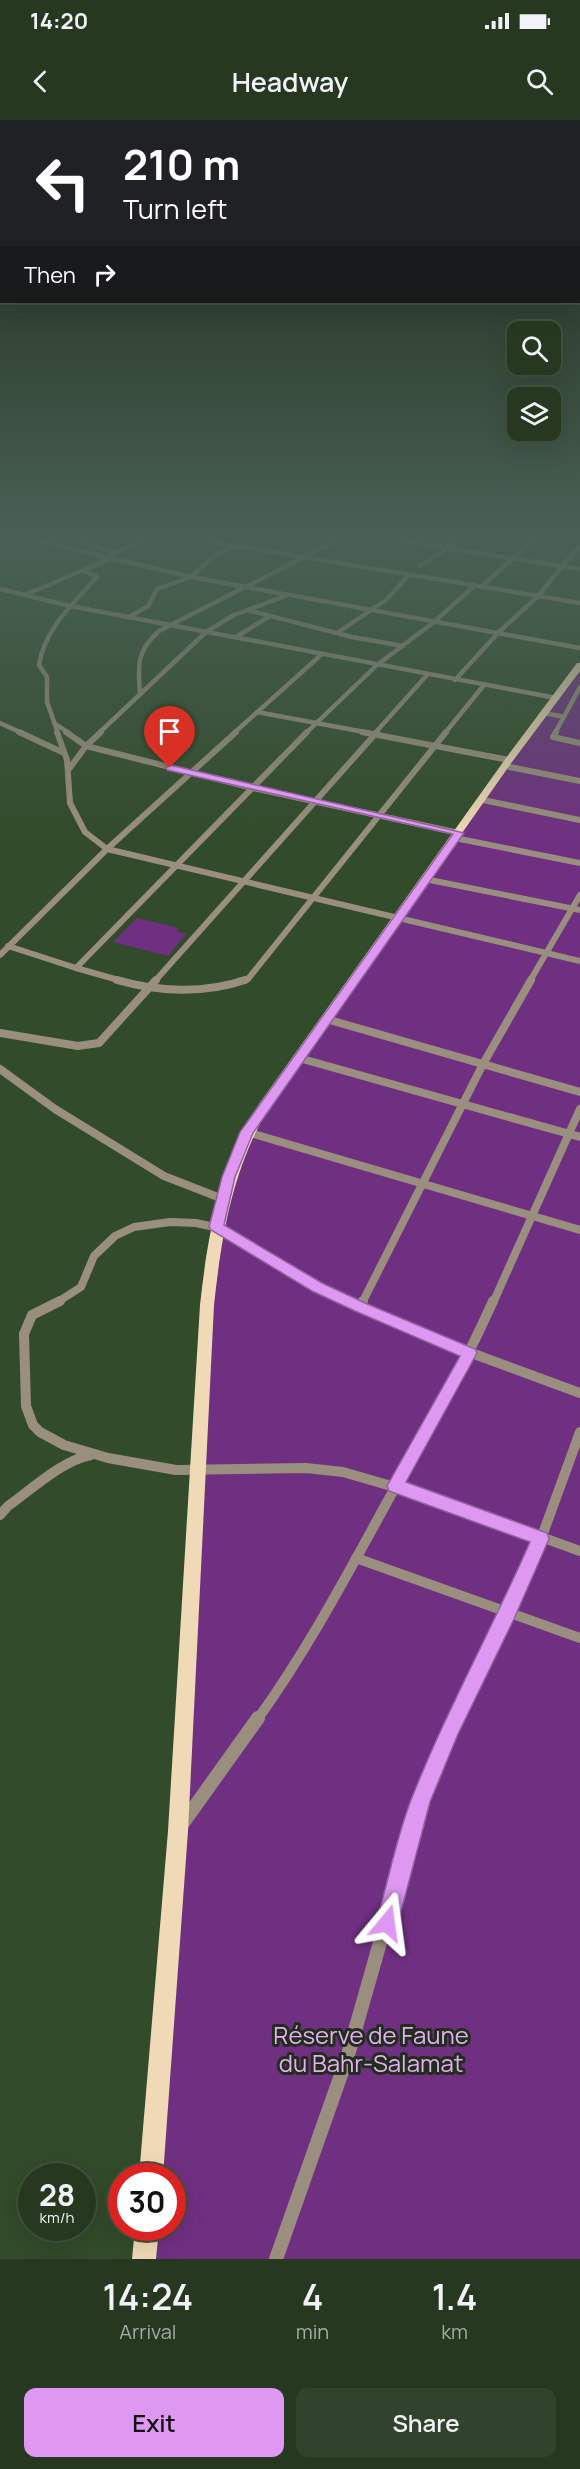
<!DOCTYPE html>
<meta charset="utf-8">
<style>
body{margin:0;font-family:Manrope,sans-serif;background:#32432d;color:#f1f3f6;height:100vh;display:flex;flex-direction:column;font-size:22px;white-space:nowrap}
*{box-sizing:border-box;margin:0}
p{font-size:20px;color:#a4aca5}
.icon{flex:none;width:33px;height:33px;fill:none;stroke:currentColor;stroke-width:2;stroke-linecap:round;stroke-linejoin:round}
.map{position:relative;height:2139px;overflow:hidden}
.side{display:flex;flex-direction:column;background:#263820;flex:1}
.side>*{flex:none}
.guide{position:absolute;left:0px;top:0px;width:580px;height:183px;box-shadow:0 6px 24px #0002,0 0 0 2px #42523e;background:#202124;color:#fff;overflow:hidden}
.tools{position:absolute;left:507px;top:201px;display:grid;gap:12px}
.tools a{display:grid;place-items:center;width:54px;height:54px;border-radius:12px;background:#263820;box-shadow:0 6px 24px #0002,0 0 0 2px #42523e;font-size:30px}
.speed{position:absolute;left:18px;top:2043px;display:flex;gap:12px;font-size:30px;font-weight:700;text-align:center}
.speed>*{display:grid;place-content:center;width:78px;height:78px;border-radius:50%;background:#263820;box-shadow:0 6px 24px #0002,0 0 0 2px #42523e;line-height:1}
.speed small{font-size:15px;font-weight:400}
.speed .limit{border:9px solid #d22;background:#fff;color:#111}
.pin{position:absolute;display:grid;place-items:center;width:51px;height:51px;color:#fff;margin:-62px -26px;border-radius:50% 50% 50% 0;rotate:-45deg;box-shadow:0 0 6px #0007}
.pin .icon{rotate:45deg}
.me{position:absolute;width:66px;margin:-33px;rotate:16deg;stroke-linejoin:round;filter:drop-shadow(0 0 4px #0008)}
.turn{display:flex;align-items:center;gap:21px;height:126px;padding:0 24px;font-size:27px}
.turn .icon{width:78px;height:78px;stroke-width:2.5}
.turn b{display:block;font-size:42px;line-height:51px}
.then{display:flex;align-items:center;height:57px;padding:0 24px;background:#0003;gap:12px;font-size:22px}
.eta{display:flex;justify-content:space-evenly;align-items:center;height:102px;text-align:center}
.eta b{font-size:36px;font-weight:600;line-height:42px}
.cta{display:flex;gap:12px;margin-top:auto;padding:12px 24px}
.cta a{flex:1;height:69px;border-radius:12px;background:#de98f2;color:#111;font-size:24px;font-weight:600;line-height:69px;text-align:center}
.cta a+a{background:#32432d;color:#f1f3f6}
.status{display:flex;justify-content:space-between;align-items:center;height:42px;padding:0 30px;background:#263820;direction:ltr}
.status svg{height:16px;fill:currentColor}
header{display:flex;justify-content:space-between;align-items:center;height:78px;padding:0 24px;background:#263820;font-size:27px;font-weight:600}
.map>svg:first-child{display:block}
.green{fill:#703082}
.lines{fill:none;stroke-linecap:round;stroke-linejoin:round}
.street-far4{stroke:#9a8f7e;stroke-width:4.5}
.street-far3{stroke:#9a8f7e;stroke-width:6}
.street-far2{stroke:#9a8f7e;stroke-width:8}
.street-far1{stroke:#9a8f7e;stroke-width:10}
.street{stroke:#9a8f7e;stroke-width:14}
.primary{fill:#f0d9b6;fill-rule:evenodd}
.route{fill:#de98f2;stroke:#90639d;stroke-width:1.5}
.labels{text-anchor:middle;dominant-baseline:central;stroke-width:6;stroke-linejoin:round;paint-order:stroke}
.near-park-label{font-size:24px;fill:#e2b0f1;stroke:#222d1e}
</style>
<div class="status"><b>14:20</b><svg viewBox="0 0 49 12"><path d="M0 12V9h3v3zM5 12V6h3v6zM10 12V3h3v9zM15 12V0h3v12zM26 1h20v11H26zM47 4h2v5h-2z"/></svg></div>
<header><svg class="icon" aria-label="back" viewBox="0 0 24 24"><path d="M15 5l-7 7 7 7"/></svg>Headway<svg class="icon" aria-label="search" viewBox="0 0 24 24"><circle cx="10" cy="10" r="6"/><path d="M15 15l6 6"/></svg></header>
<div class="map">
<svg width="580" height="2139" viewBox="0 0 580 2139">
<rect width="100%" height="100%" fill="#324b2a"/>
<!-- green -->
<g class="green">
<polygon points="580,545 580,2139 144,2139 147,2108 172,2108 172,2056 151,2056 178,1711 207,1185 247,1012"/>
<polygon points="137,798 178,808 176,811 186,814 168,836 113,822"/>
</g>
<g class="lines">
<!-- street-far4 -->
<g class="street-far4">
<polyline points="39,421 191,457 580,528"/>
<polyline points="83,421 114,433"/>
<polyline points="208,421 580,483"/>
<polyline points="402,421 580,449"/>
<polyline points="420,446 457,421"/>
<polyline points="481,467 532,421"/>
<polyline points="0,469 70,486 556,578"/>
<polyline points="25,475 109,439 108,436 142,421"/>
<polyline points="247,490 352,517 403,526"/>
<polyline points="129,497 148,486 157,469 191,457 214,436 234,426"/>
<polyline points="337,513 386,480 408,456"/>
<polyline points="236,517 270,496"/>
<polyline points="455,560 498,513 537,477 580,425"/>
<path d="M140,574C138,545 136,532 159,511L335,421"/>
<polyline points="257,592 370,613"/>
<polyline points="544,593 564,597"/>
<polyline points="0,603 22,613"/>
<polyline points="54,603 69,613"/>
<path d="M58,613L47,582V557L39,545C45,508 73,484 97,457L83,450"/>
<polyline points="99,613 206,512 234,495 288,475"/>
<polyline points="234,613 322,534"/>
<polyline points="306,613 377,545 434,502 474,466"/>
<polyline points="375,613 427,555"/>
<polyline points="445,613 484,565"/>
<polyline points="555,613 580,567"/>
</g>
<!-- street-far3 -->
<g class="street-far3">
<polyline points="19,612 62,632"/>
<polyline points="57,612 67,640 70,683 85,712 107,729 580,841"/>
<polyline points="66,612 86,626 253,668 459,713"/>
<polyline points="362,612 509,640"/>
<polyline points="556,612 553,617 580,623"/>
<polyline points="505,646 580,661"/>
<polyline points="69,649 86,626 101,612"/>
<polyline points="483,680 580,700"/>
<polyline points="455,718 580,743"/>
<polyline points="425,759 580,790"/>
<polyline points="8,826 76,848 307,612"/>
<polyline points="0,835 107,729 236,612"/>
<polyline points="76,848 122,861"/>
<polyline points="155,861 377,612"/>
<polyline points="241,861 248,859 446,612"/>
<polyline points="530,861 580,775"/>
</g>
<!-- street-far2 -->
<g class="street-far2">
<path d="M117,860C158,872 204,874 245,860"/>
<polyline points="326,899 580,972"/>
<polyline points="0,913 78,926 99,923 156,860"/>
<polyline points="299,938 580,1017"/>
<polyline points="0,949 55,989 164,1056 223,1079"/>
<polyline points="247,1012 580,1110"/>
<polyline points="56,1183 81,1167 94,1136 115,1116 134,1107 170,1102 196,1103 219,1108 308,1162 350,1183"/>
<polyline points="362,1183 483,944 531,860"/>
<polyline points="493,1183 580,989"/>
</g>
<!-- street-far1 -->
<g class="street-far1">
<polyline points="60,1181 32,1195 24,1214 26,1286 33,1305 40,1312 64,1325 108,1338 176,1350 306,1348 343,1352 433,1378 580,1431"/>
<polyline points="347,1181 447,1224 580,1273"/>
<polyline points="360,1187 363,1181"/>
<path d="M0,1395L8,1386C32,1369 63,1340 91,1335"/>
<polyline points="356,1438 580,1518"/>
<path d="M257,1600C306,1532 346,1457 386,1384C423,1317 462,1251 493,1181"/>
<polyline points="454,1600 508,1493 541,1419 580,1312"/>
</g>
<!-- street -->
<g class="street">
<polyline points="183,1703 258,1598"/>
<polyline points="276,2139 348,1935 420,1682 455,1598"/>
</g>
<!-- primary -->
<g class="primary">
<path d="M577,543H580V551L512,642L268,989C232,1052 222,1113 214,1185L188,1711L163,2056H139L168,1711L200,1185C208,1113 220,1046 259,984L506,638Z"/>
<polygon points="135,2108 159,2108 156,2139 132,2139"/>
</g>
</g>
<!-- sky -->
<linearGradient id="sky" x2="0" y2="1"><stop stop-color="#1c2917"/><stop offset="0.58" stop-color="#496155"/><stop offset="1" stop-color="#496155" stop-opacity="0"/></linearGradient>
<rect width="580" height="721" fill="url(#sky)"/>
<!-- route -->
<path class="route" d="M170,645L464,713L253,1013L235,1057L224,1105L322,1163L365,1183L475,1229L477,1233L406,1362L547,1413L549,1419L514,1499L458,1614L430,1682L398,1803L394,1810L387,1813L379,1810L376,1803C388,1762 396,1719 411,1680C446,1591 492,1509 530,1422L389,1371L387,1366L460,1236L355,1191L312,1171L211,1110L209,1107L222,1057L240,1012L453,714L167,650L166,648Z"/>
<g class="labels">
<!-- near-park labels -->
<g class="near-park-label">
<text x="371" y="1914">Réserve de Faune<tspan x="371" dy="28">du Bahr-Salamat</tspan></text>
</g>
</g>
</svg>
<div class="tools">
<a><svg class="icon" aria-label="search" viewBox="0 0 24 24"><circle cx="10" cy="10" r="6"/><path d="M15 15l6 6"/></svg></a>
<a><svg class="icon" aria-label="layers" viewBox="0 0 24 24"><path d="M12 4l9 5-9 5-9-5zM3 14l9 5 9-5"/></svg></a>
</div>
<div class="speed"><div>28<small>km/h</small></div><div class="limit">30</div></div>
<div class="pin" style="left:170px;top:648px;background:#d93025"><svg class="icon" aria-label="arrive" viewBox="0 0 24 24"><path d="M6 21V4h12l-3 4 3 4H6"/></svg></div>
<svg class="me" style="left:387px;top:1803px" viewBox="-20 -20 40 40"><path d="M0-17L14 15 0 8-14 15z" fill="#de98f2" stroke="#fff" stroke-width="4"/></svg>
<div class="guide">
<div class="turn"><svg class="icon" aria-label="left" viewBox="0 0 24 24"><path d="M17 20v-9H6M10 6l-5 5 5 5"/></svg><div><b>210 m</b>Turn left</div></div>
<div class="then">Then<svg class="icon" aria-label="right" viewBox="0 0 24 24"><path d="M7 20v-9h11M14 6l5 5-5 5"/></svg></div>
</div>
</div>
<section class="side">
<div class="eta">
<div><b>14:24</b><p>Arrival</p></div>
<div><b>4</b><p>min</p></div>
<div><b>1.4</b><p>km</p></div>
</div>
<div class="cta"><a>Exit</a><a>Share</a></div>
</section>
